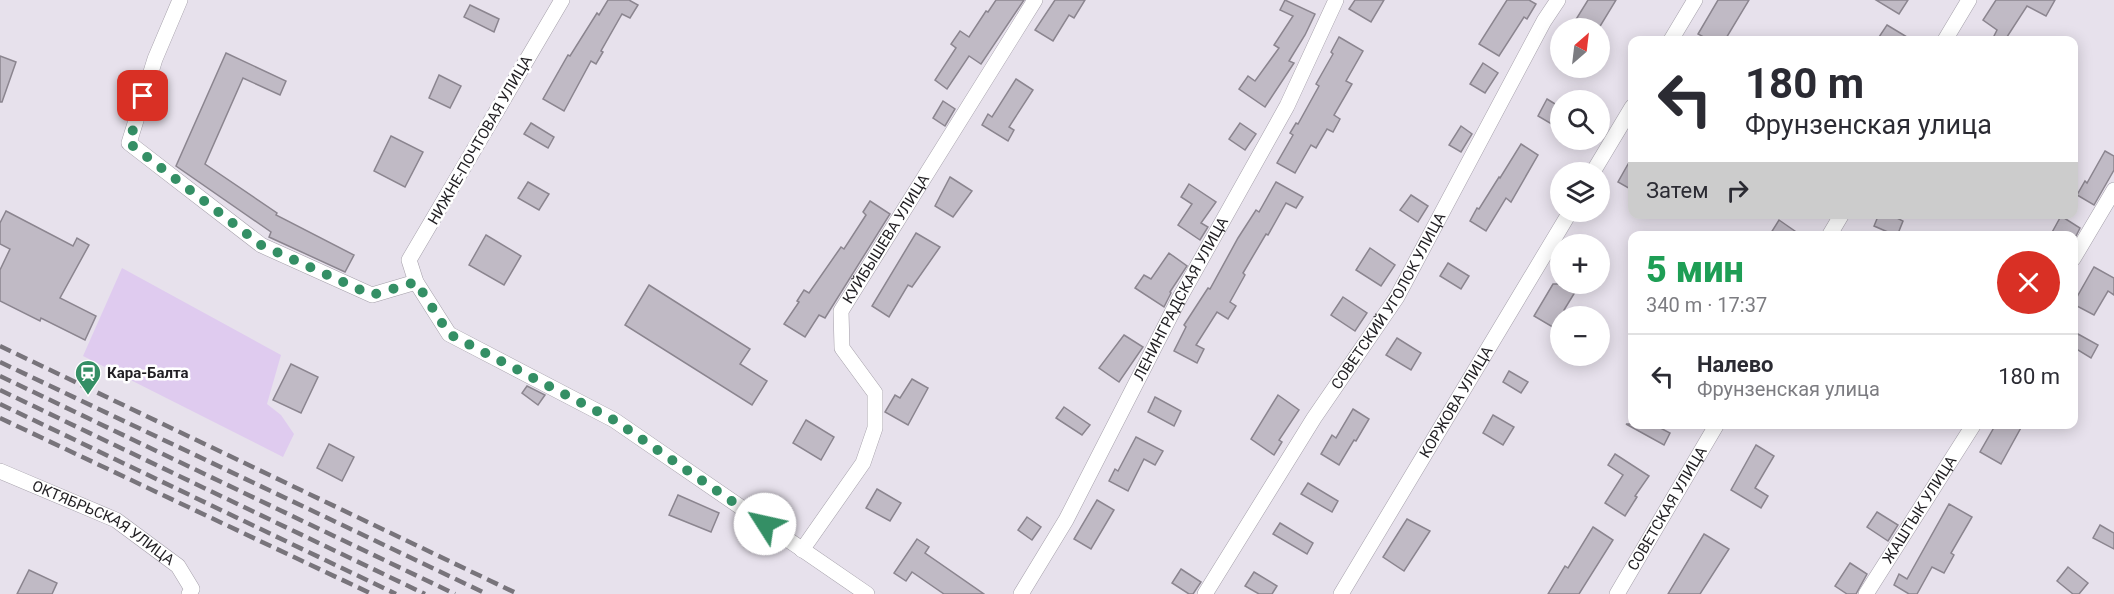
<!DOCTYPE html>
<html lang="ru">
<meta charset="utf-8">
<style>
body{margin:0;font-family:Roboto,sans-serif;background:#f2f2f3;color:#2b2b33;height:100vh;display:flex;flex-direction:column;font-size:22px;white-space:nowrap}
*{box-sizing:border-box;margin:0}
p{font-size:20px;color:#7c7c81}
.icon{flex:none;width:33px;height:33px;fill:none;stroke:currentColor;stroke-width:2;stroke-linecap:round;stroke-linejoin:round}
.map{position:relative;flex:1;overflow:hidden}
.panel{position:absolute;left:1628px;top:231px;width:450px;height:198px;display:flex;flex-direction:column;background:#fff;border-radius:12px;box-shadow:0 3px 15px #0003}
.panel>*{flex:none}
.hud{position:absolute;left:1628px;top:36px;width:450px;height:183px;border-radius:12px;box-shadow:0 3px 15px #0003;background:#fff;color:#2b2b33;overflow:hidden}
.needle{width:39px;rotate:28deg}
.tools{position:absolute;left:1550px;top:18px;display:grid;gap:12px}
.tools a{display:grid;place-items:center;width:60px;height:60px;border-radius:50%;background:#fff;box-shadow:0 3px 15px #0003;font-size:30px}
.pin{position:absolute;display:grid;place-items:center;width:51px;height:51px;color:#fff;margin:-26px;border-radius:12px;box-shadow:0 3px 9px #0006}
.me{position:absolute;width:66px;margin:-33px;rotate:305deg;stroke-linejoin:round;filter:drop-shadow(0 0 4px #0008)}
.turn{display:flex;align-items:center;gap:21px;height:126px;padding:0 18px;font-size:27px}
.turn .icon{width:78px;height:78px;stroke-width:2.5}
.turn b{display:block;font-size:42px;line-height:51px}
.then{display:flex;align-items:center;height:57px;padding:0 18px;background:#0003;gap:12px;font-size:22px}
.round{display:grid;place-items:center;flex:none;width:63px;height:63px;border-radius:32px;background:#f2f2f3}
.head{display:flex;align-items:center;justify-content:space-between;height:102px;padding:0 18px}
h1{font-size:36px;font-weight:800;line-height:45px;color:#1e9e55}
ul{padding:0;list-style:none}
li{display:flex;align-items:center;gap:18px;height:84px;padding:0 18px;border-top:2px solid #e1e1e2}
li div{flex:1}
li b{display:block;font-size:22px}
li em{font-style:normal}
.map>svg:first-child{display:block}
.green{fill:#dfcbef}
.building{fill:#c0bac5;stroke:#8b858f;stroke-width:1.5}
.lines{fill:none;stroke-linecap:round;stroke-linejoin:round}
.minor-casing{stroke:#a49fa9;stroke-width:16}
.minor{stroke:#fff;stroke-width:15}
.rail{stroke:#78747b;stroke-width:4.5;stroke-dasharray:12 6;stroke-linecap:butt}
.route{stroke:#348f65;stroke-width:10;stroke-dasharray:0 18}
.labels{text-anchor:middle;dominant-baseline:central;stroke-width:5;stroke-linejoin:round;paint-order:stroke}
.street-label{font-size:15px;fill:#211f23;stroke:#fff}
.poi-label{font-size:15px;font-weight:bold;fill:#211f23;stroke:#fff;text-anchor:start}
</style>
<div class="map">
<svg width="2114" height="594" viewBox="0 0 2114 594">
<rect width="100%" height="100%" fill="#e7e1ec"/>
<!-- green -->
<polygon class="green" points="122,268 281,355 267,404 281,415 294,434 283,457 83,356"/>
<!-- building -->
<g class="building">
<polygon points="608,0 629,0 638,5 630,18 622,14 601,51 603,52 596,64 591,61 564,111 543,99 568,55 570,56 597,13 599,15"/>
<polygon points="996,0 1024,0 981,64 969,56 947,89 935,80 956,48 951,44 960,31 969,37 986,11 988,12"/>
<polygon points="1055,0 1085,0 1074,18 1069,15 1053,41 1035,30"/>
<polygon points="1285,0 1315,14 1305,35 1289,61 1294,63 1265,107 1239,89 1248,76 1255,81 1279,48 1274,45 1293,16 1280,10"/>
<polygon points="1355,0 1384,0 1371,22 1349,9"/>
<polygon points="1507,0 1529,0 1536,4 1527,19 1524,17 1499,56 1479,44"/>
<polygon points="1588,0 1616,0 1599,28 1587,28 1575,21"/>
<polygon points="1718,0 1749,0 1725,40 1709,40 1698,34"/>
<polygon points="1876,0 1908,0 1899,14"/>
<polygon points="1996,0 2055,0 2046,16 2027,6 2005,40 1992,40 1997,30 1983,20"/>
<polygon points="470,5 499,19 494,32 464,17"/>
<polygon points="1887,25 1912,40 1877,40"/>
<polygon points="1339,37 1363,51 1346,81 1352,84 1334,115 1340,119 1333,132 1327,129 1316,148 1311,145 1295,173 1277,163 1293,135 1290,133 1296,123 1298,124 1319,86 1316,84 1333,54 1331,52"/>
<polygon points="226,53 286,81 280,95 243,78 205,164 277,213 276,215 354,255 345,272 269,237 271,232 176,166"/>
<polygon points="0,56 16,62 2,102 0,102"/>
<polygon points="1483,63 1498,73 1485,93 1470,84"/>
<polygon points="439,75 461,86 450,108 429,98"/>
<polygon points="1016,79 1033,90 1009,127 1014,130 1008,141 982,125 988,114 992,117"/>
<polygon points="1547,99 1560,107 1560,129 1538,116"/>
<polygon points="943,101 955,109 945,126 933,118"/>
<polygon points="531,123 554,137 548,148 524,134"/>
<polygon points="1240,123 1256,134 1245,150 1229,139"/>
<polygon points="1461,126 1472,134 1461,152 1449,145"/>
<polygon points="391,136 423,152 405,187 374,171"/>
<polygon points="1521,144 1538,155 1511,202 1506,198 1486,231 1470,221 1477,208 1479,209 1499,177 1500,178"/>
<polygon points="2105,151 2114,156 2114,170 2094,205 2077,195 2085,181 2087,183"/>
<polygon points="1632,157 1632,190 1618,182"/>
<polygon points="950,177 972,191 953,217 935,206"/>
<polygon points="528,182 549,194 539,210 518,198"/>
<polygon points="1276,182 1303,197 1296,208 1286,203 1268,235 1266,234 1243,273 1245,275 1230,302 1236,306 1228,319 1217,312 1196,345 1204,349 1197,363 1174,351 1186,327 1184,325 1208,288 1210,289 1238,238 1256,210 1259,212"/>
<polygon points="1189,184 1216,202 1201,223 1208,227 1200,240 1178,225 1192,204 1181,197"/>
<polygon points="1411,195 1428,206 1418,222 1400,210"/>
<polygon points="870,201 890,214 825,318 819,315 805,337 784,324 799,302 797,301 804,290 809,293 841,247 844,249 866,215 863,212"/>
<polygon points="6,211 73,246 77,238 89,245 60,298 96,316 85,340 41,318 40,321 0,301 0,270 10,249 0,244 0,223"/>
<polygon points="1879,214 1889,214 1903,221 1897,236 1874,226"/>
<polygon points="2061,216 2080,228 2076,236 2050,236"/>
<polygon points="1779,220 1802,236 1769,236"/>
<polygon points="916,233 940,247 912,287 908,285 889,317 872,306"/>
<polygon points="486,235 521,256 504,285 469,265"/>
<polygon points="1370,248 1395,265 1381,286 1356,270"/>
<polygon points="1169,253 1187,266 1170,292 1171,293 1164,307 1135,288 1144,275 1151,279"/>
<polygon points="1448,263 1469,276 1461,289 1440,276"/>
<polygon points="2094,267 2114,278 2114,295 2108,291 2094,315 2073,304"/>
<polygon points="1553,284 1580,284 1564,310 1566,311 1563,316 1560,316 1560,322 1556,329 1534,316"/>
<polygon points="649,285 750,349 740,364 767,381 752,405 625,325"/>
<polygon points="1343,297 1367,313 1355,331 1331,315"/>
<polygon points="2078,334 2098,345 2091,358 2073,347"/>
<polygon points="1124,335 1143,347 1119,382 1099,368"/>
<polygon points="1397,338 1421,353 1411,370 1386,355"/>
<polygon points="291,364 318,377 301,413 273,400"/>
<polygon points="1509,371 1528,382 1521,393 1503,382"/>
<polygon points="912,379 928,388 908,425 885,412 895,395 900,398"/>
<polygon points="527,386 545,395 538,405 522,393"/>
<polygon points="1278,395 1299,410 1279,440 1282,442 1274,455 1251,439"/>
<polygon points="1155,397 1181,411 1174,426 1148,412"/>
<polygon points="1064,407 1090,425 1082,435 1056,418"/>
<polygon points="1353,409 1369,419 1356,441 1354,440 1339,465 1321,454 1332,435 1336,438"/>
<polygon points="1493,415 1514,427 1503,445 1483,433"/>
<polygon points="806,420 834,437 821,460 793,443"/>
<polygon points="1626,424 1653,424 1670,433 1664,445"/>
<polygon points="1996,424 2023,424 2001,464 1980,452"/>
<polygon points="1136,437 1163,451 1155,465 1144,459 1128,491 1109,481 1115,469 1118,471"/>
<polygon points="329,444 354,457 342,481 317,468"/>
<polygon points="1756,445 1774,456 1755,488 1768,496 1761,508 1731,490"/>
<polygon points="1615,454 1649,476 1635,496 1637,497 1625,516 1605,503 1623,475 1608,465"/>
<polygon points="1308,483 1338,501 1332,512 1301,494"/>
<polygon points="877,489 901,503 890,521 866,508"/>
<polygon points="678,495 719,513 711,532 669,515"/>
<polygon points="1097,500 1114,510 1091,549 1074,539"/>
<polygon points="1949,504 1972,517 1951,553 1954,555 1944,573 1932,567 1917,594 1909,594 1894,585 1899,574 1907,579"/>
<polygon points="1877,512 1898,525 1888,541 1867,527"/>
<polygon points="1027,517 1041,527 1032,540 1018,530"/>
<polygon points="1407,519 1430,531 1404,571 1383,557"/>
<polygon points="1280,523 1313,543 1307,554 1273,534"/>
<polygon points="2100,525 2114,533 2114,549 2093,538"/>
<polygon points="1593,527 1613,540 1579,594 1548,594 1565,566 1568,568"/>
<polygon points="1704,534 1729,549 1700,594 1668,594"/>
<polygon points="917,539 929,547 925,553 984,594 944,594 912,572 906,581 894,573"/>
<polygon points="1850,563 1867,574 1856,594 1847,594 1835,586"/>
<polygon points="2068,567 2088,583 2079,594 2073,594 2057,581"/>
<polygon points="1181,569 1201,582 1193,594 1189,594 1172,583"/>
<polygon points="29,570 57,583 52,594 17,594"/>
<polygon points="1254,572 1277,586 1272,594 1259,594 1245,586"/>
</g>
<g class="lines">
<!-- minor casing -->
<g class="minor-casing">
<g id="minor">
<polyline points="180,0 155,59 129,143 261,245 372,295 416,282"/>
<polyline points="562,0 409,260 416,282 449,334 614,420 867,594"/>
<polyline points="1671,40 1695,0"/>
<polyline points="1945,40 1969,0"/>
<polyline points="1593,172 1632,107"/>
<polyline points="1829,236 1842,214"/>
<polyline points="2073,259 2114,190"/>
<path id="s1" d="M0,471L116,520L178,566L192,589L189,594"/>
<path id="s2" d="M802,550L863,463L875,428V393L842,348L841,311L1035,0"/>
<path id="s3" d="M1021,594L1066,520L1179,299L1287,106L1336,0"/>
<path id="s4" d="M1205,594L1314,418L1397,297L1544,21L1558,0"/>
<path id="s5" d="M1341,594L1570,212"/>
<path id="s6" d="M1617,594L1717,424"/>
<path id="s7" d="M1866,594L1974,424"/>
</g>
</g>
<!-- minor -->
<use href="#minor" class="minor"/>
<!-- rail -->
<g class="rail">
<polyline points="0,346 518,594"/>
<polyline points="0,362 487,594"/>
<polyline points="0,376 455,594"/>
<polyline points="0,390 425,594"/>
<polyline points="0,404 396,594"/>
<polyline points="0,418 372,594"/>
</g>
</g>
<g class="lines">
<!-- route -->
<polyline class="route" points="143,96 129,143 261,245 372,295 416,282 449,334 614,420 765,524"/>
</g>
<!-- icons -->
<defs>
<g id="station-pin" transform="scale(1.35)"><path d="M0 17L-7.5 6A9.5 9.5 0 1 1 7.5 6Z" fill="#348f65" stroke="#fff"/><path d="M-3-6H3Q5-6 5-4V2Q5 4 3 4L4.5 6H3L1.5 4h-3L-3 6H-4.5L-3 4Q-5 4-5 2V-4Q-5-6-3-6ZM-3.5-4v3h7v-3ZM-3.5 1v1.5H-2V1ZM2 1v1.5H3.5V1Z" fill="#fff"/></g>
</defs>
<g fill-rule="evenodd">
<use href="#station-pin" x="88" y="373"/>
</g>
<g class="labels">
<!-- street labels -->
<g class="street-label">
<text transform="translate(480 140) rotate(-60)">НИЖНЕ-ПОЧТОВАЯ УЛИЦА</text>
<text stroke="none"><textPath href="#s2" startOffset="356">КУЙБЫШЕВА УЛИЦА</textPath></text>
<text stroke="none"><textPath href="#s3" startOffset="336">ЛЕНИНГРАДСКАЯ УЛИЦА</textPath></text>
<text stroke="none"><textPath href="#s4" startOffset="346">СОВЕТСКИЙ УГОЛОК УЛИЦА</textPath></text>
<text stroke="none"><textPath href="#s5" startOffset="224">КОРЖОВА УЛИЦА</textPath></text>
<text stroke="none"><textPath href="#s6" startOffset="99">СОВЕТСКАЯ УЛИЦА</textPath></text>
<text stroke="none"><textPath href="#s7" startOffset="100">ЖАШТЫК УЛИЦА</textPath></text>
<text stroke="none"><textPath href="#s1" startOffset="116">ОКТЯБРЬСКАЯ УЛИЦА</textPath></text>
</g>
<!-- poi labels -->
<g class="poi-label">
<text x="107" y="373">Кара-Балта</text>
</g>
</g>
</svg>
<div class="tools">
<a><svg class="needle" viewBox="-14 -14 28 28"><path d="M0-13l5 13h-10z" fill="#e53935"/><path d="M0 13l5-13h-10z" fill="#7c7c81"/></svg></a>
<a><svg class="icon" aria-label="search" viewBox="0 0 24 24"><circle cx="10" cy="10" r="6"/><path d="M15 15l6 6"/></svg></a>
<a><svg class="icon" aria-label="layers" viewBox="0 0 24 24"><path d="M12 4l9 5-9 5-9-5zM3 14l9 5 9-5"/></svg></a>
<a>+</a>
<a>−</a>
</div>
<div class="pin" style="left:143px;top:96px;background:#d93025"><svg class="icon" aria-label="arrive" viewBox="0 0 24 24"><path d="M6 21V4h12l-3 4 3 4H6"/></svg></div>
<svg class="me" style="left:765px;top:524px" viewBox="-20 -20 40 40"><circle r="19" fill="#fff"/><path d="M0-13L10 11 0 6-10 11z" fill="#348f65"/></svg>
<div class="hud">
<div class="turn"><svg class="icon" aria-label="left" viewBox="0 0 24 24"><path d="M17 20v-9H6M10 6l-5 5 5 5"/></svg><div><b>180 m</b>Фрунзенская улица</div></div>
<div class="then">Затем<svg class="icon" aria-label="right" viewBox="0 0 24 24"><path d="M7 20v-9h11M14 6l5 5-5 5"/></svg></div>
</div>
<section class="panel">
<div class="head"><div><h1>5 мин</h1><p>340 m · 17:37</p></div><a class="round" style="background:#d93025;color:#fff"><svg class="icon" aria-label="close" viewBox="0 0 24 24"><path d="M6 6l12 12M18 6L6 18"/></svg></a></div>
<ul>
<li><svg class="icon" aria-label="left" viewBox="0 0 24 24"><path d="M17 20v-9H6M10 6l-5 5 5 5"/></svg><div><b>Налево</b><p>Фрунзенская улица</p></div><em>180 m</em></li>
</ul>
</section>
</div>
